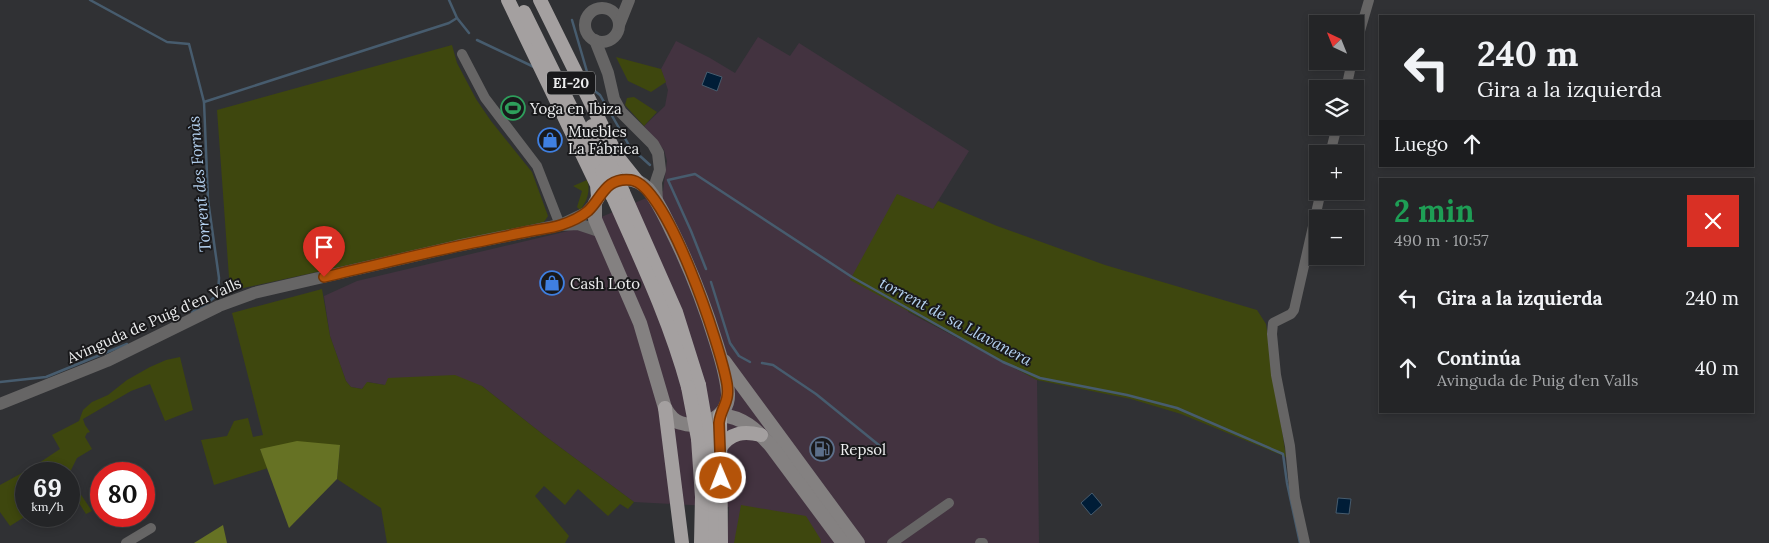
<!DOCTYPE html>
<html lang="es">
<meta charset="utf-8">
<style>
body{margin:0;font-family:Lora,serif;background:#303133;color:#f1f3f6;height:100vh;display:flex;flex-direction:column;font-size:19px;white-space:nowrap}
*{box-sizing:border-box;margin:0}
p{font-size:16px;color:#a3a5a7}
.icon{flex:none;width:28px;height:28px;fill:none;stroke:currentColor;stroke-width:2;stroke-linecap:round;stroke-linejoin:round}
.map{position:relative;flex:1;overflow:hidden}
.side{position:absolute;left:1379px;top:178px;width:375px;height:235px;display:flex;flex-direction:column;background:#242527;border-radius:0px;box-shadow:0 2px 8px #0003,0 0 0 1px #414244}
.side>*{flex:none}
.banner{position:absolute;left:1379px;top:15px;width:375px;height:152px;border-radius:0px;box-shadow:0 2px 8px #0003,0 0 0 1px #414244;background:#242527;color:#f1f3f6;overflow:hidden}
.needle{width:32px;rotate:317deg}
.buttons{position:absolute;left:1309px;top:15px;display:grid;gap:10px}
.buttons a{display:grid;place-items:center;width:55px;height:55px;border-radius:0px;background:#242527;box-shadow:0 2px 8px #0003,0 0 0 1px #414244;font-size:25px}
.speed{position:absolute;left:15px;top:462px;display:flex;gap:10px;font-size:25px;font-weight:700;text-align:center}
.speed>*{display:grid;place-content:center;width:65px;height:65px;border-radius:50%;background:#242527;box-shadow:0 2px 8px #0003,0 0 0 1px #414244;line-height:1}
.speed small{font-size:12px;font-weight:400}
.speed .limit{border:8px solid #d22;background:#fff;color:#111}
.pin{position:absolute;display:grid;place-items:center;width:42px;height:42px;color:#fff;margin:-51px -21px;border-radius:50% 50% 50% 0;rotate:-45deg;box-shadow:0 0 5px #0007}
.pin .icon{rotate:45deg}
.me{position:absolute;width:55px;margin:-28px;rotate:359deg;stroke-linejoin:round;filter:drop-shadow(0 0 4px #0008)}
.turn{display:flex;align-items:center;gap:18px;height:105px;padding:0 15px;font-size:22px}
.turn .icon{width:65px;height:65px;stroke-width:2.5}
.turn b{display:block;font-size:35px;line-height:42px}
.then{display:flex;align-items:center;height:48px;padding:0 15px;background:#0003;gap:10px;font-size:19px}
.round{display:grid;place-items:center;flex:none;width:52px;height:52px;border-radius:0px;background:#303133}
.overview{display:flex;align-items:center;justify-content:space-between;height:85px;padding:0 15px}
h1{font-size:30px;font-weight:700;line-height:38px;color:#1e9e55}
ul{padding:0;list-style:none}
li{display:flex;align-items:center;gap:15px;height:70px;padding:0 15px}
li div{flex:1}
li b{display:block;font-size:19px}
li em{font-style:normal}
.map>svg:first-child{display:block}
.industrial{fill:#433340}
.green{fill:#3e470e}
.forest{fill:#667224}
.water{fill:#001d37;stroke:#475c6e}
.lines{fill:none;stroke-linecap:round;stroke-linejoin:round}
.stream{stroke:#475c6e;stroke-width:2.5}
.minor{stroke:#666565;stroke-width:10}
.tertiary{stroke:#666565;stroke-width:12}
.secondary{stroke:#848181;stroke-width:14}
.trunk{stroke:#a4a0a0;stroke-width:14}
.trunk-bridge{stroke:#a4a0a0;stroke-width:14}
.route-casing{stroke:#753606;stroke-width:12}
.route{stroke:#b45309;stroke-width:9}
.labels{text-anchor:middle;dominant-baseline:central;stroke-width:4;stroke-linejoin:round;paint-order:stroke}
.shield{fill:#19191b;stroke:#adaeaf;stroke-width:1}
.shield-label{font-size:14px;font-weight:bold;fill:#edeeef}
.poi-label{font-size:15px;fill:#edeeef;stroke:#19191b;text-anchor:start}
.street-label{font-size:15px;fill:#edeeef;stroke:#19191b}
.water-label{font-size:16px;font-style:italic;fill:#b5d2f1;stroke:#19191b}
</style>
<div class="map">
<svg width="1769" height="543" viewBox="0 0 1769 543">
<rect width="100%" height="100%" fill="#303134"/>
<!-- industrial -->
<polygon class="industrial" points="758,37 790,56 799,43 969,151 933,209 908,312 1037,380 1039,543 727,543 729,507 634,502 545,436 482,386 385,385 368,382 362,389 351,387 346,381 330,336 324,296 357,281 568,231 663,191 667,161 664,150 644,126 665,106 668,90 661,69 676,41 710,58 735,73"/>
<!-- green -->
<g class="green">
<polygon points="452,45 457,63 476,99 491,121 532,172 548,216 544,222 230,291 217,110"/>
<polygon points="616,57 661,69 666,82 651,92 628,81"/>
<polygon points="634,97 657,112 644,126 625,105 627,98"/>
<path d="M587,180C591,190 587,202 580,210L577,207L582,191L573,186Z"/>
<polygon points="897,194 933,209 938,201 997,226 1105,265 1257,310 1266,324 1286,457 1181,414 1131,399 1037,380 850,280"/>
<polygon points="322,289 330,336 346,381 351,387 362,389 367,382 385,385 388,378 455,375 482,386 545,436 634,502 628,509 620,504 608,516 578,489 565,505 544,486 535,496 569,536 565,543 387,543 381,508 337,479 340,445 260,449 268,468 214,485 201,440 227,436 234,421 248,418 253,437 263,435 232,313"/>
<polygon points="180,357 193,410 165,421 150,384 131,391 83,419 85,425 90,432 87,433 85,437 92,449 77,458 69,474 26,474 26,516 10,526 0,512 0,485 33,467 60,449 52,435 79,421 83,410 92,402 108,395 127,380 150,367 166,360"/>
<polygon points="69,477 92,511 86,514 70,489 69,489"/>
<polygon points="741,505 806,516 821,540 821,543 734,543"/>
</g>
<!-- forest -->
<g class="forest">
<polygon points="297,441 340,445 337,479 289,528 260,449"/>
<polygon points="223,525 227,543 194,543"/>
</g>
<!-- water -->
<g class="water">
<polygon points="707,72 722,77 717,91 702,85"/>
<polygon points="1092,493 1102,505 1091,515 1081,503"/>
<polygon points="1338,498 1351,499 1349,514 1336,513"/>
</g>
<g class="lines">
<!-- stream -->
<g class="stream">
<polyline points="90,0 167,42 189,44 204,102"/>
<polyline points="449,0 457,18 469,33"/>
<polyline points="572,20 592,89 600,95 630,147 650,165"/>
<polyline points="477,40 534,67"/>
<polyline points="706,269 691,231 668,180 695,174 852,277 1003,362 1040,378 1127,395 1177,408 1283,454 1287,483 1300,543"/>
<polyline points="711,282 730,343 739,356 750,362"/>
<polyline points="192,312 203,307 218,294 219,278 208,200 204,102 449,23 457,18"/>
<polyline points="762,363 773,365 816,394 880,446"/>
<polyline points="0,382 46,377 127,344"/>
</g>
<!-- minor -->
<g class="minor">
<polyline points="1355,48 1369,0"/>
<polyline points="462,54 485,98 537,166 560,225"/>
<polyline points="1346,89 1352,61"/>
<polyline points="1330,154 1337,126"/>
<polyline points="126,543 151,528"/>
<polyline points="892,543 949,503"/>
<polyline points="980,543 983,543"/>
<polyline points="1305,543 1295,498 1290,446 1276,375 1272,334 1273,323 1291,314 1294,310 1321,191"/>
</g>
<!-- tertiary -->
<g class="tertiary">
<circle cx="602" cy="25" r="17"/>
<polyline points="619,25 629,0"/>
<polyline points="595,40 608,73 614,99 621,112 653,144 658,153 660,170 656,182 657,201"/>
<polyline points="565,223 586,213 595,203"/>
<polyline points="0,404 107,361 219,306 254,293 457,246 560,225 578,224 599,231"/>
</g>
<!-- secondary -->
<g class="secondary">
<path d="M628,179C636,180 642,183 648,189C658,201 664,215 671,229C689,265 704,303 716,342C721,358 727,376 728,394C729,417 701,430 681,423C673,421 669,415 665,408L640,323L595,219V203L601,192L611,184Z"/>
<polyline points="724,361 858,543"/>
<path d="M720,415C743,417 756,429 771,446L843,543"/>
</g>
<!-- trunk -->
<g class="trunk">
<polyline points="508,0 597,185 598,197"/>
<polyline points="540,0 617,156 637,181"/>
<polyline points="524,12 602,171"/>
<polyline points="592,126 611,166"/>
<polyline points="623,192 676,312 699,385"/>
<path d="M613,197C641,260 670,321 688,387"/>
<polyline points="665,408 682,543"/>
<polyline points="720,415 721,543"/>
<polyline points="708,437 712,497 711,543"/>
<polyline points="698,439 702,497 701,543"/>
<path d="M720,448C731,432 744,431 761,435"/>
</g>
<!-- trunk-bridge -->
<g class="trunk-bridge">
<polyline points="611,166 623,192"/>
<polyline points="602,171 613,197"/>
<polyline points="699,385 708,437"/>
<polyline points="688,387 698,439"/>
</g>
</g>
<g class="lines">
<!-- route casing -->
<g class="route-casing">
<path id="route" d="M324,277C372,266 420,254 468,244C489,240 510,235 531,231C541,229 552,228 561,225C570,222 581,217 588,211C602,198 605,177 631,180C667,184 721,348 727,384C730,403 721,407 719,423L721,478"/>
</g>
<!-- route -->
<use href="#route" class="route"/>
</g>
<!-- icons -->
<defs>
<g id="stadium-ring" transform="scale(1.25)"><circle r="9.5" fill="#19191b" stroke="#2e9e5b" stroke-width="1.5"/><path d="M0-5a6.5 5 0 1 0 0 10a6.5 5 0 1 0 0-10ZM-3.5-1.8h7v3.6h-7Z" fill="#2e9e5b"/></g>
<g id="shop-ring" transform="scale(1.25)"><circle r="9.5" fill="#19191b" stroke="#3f7fe0" stroke-width="1.5"/><path d="M-5-2.5h2.3a2.7 3.5 0 0 1 5.4 0H5L5.5 6h-11ZM-1.5-2.5h3a1.5 2.3 0 0 0-3 0Z" fill="#3f7fe0"/></g>
<g id="fuel-ring" transform="scale(1.25)"><circle r="9.5" fill="#19191b" stroke="#5c6f8a" stroke-width="1.5"/><path d="M-5.5-6h7V0h2V4h1.3V-2.5L3-4.5l.8-.8L6-3V5H2.5V1h-1V6h-7ZM-4.2-4.7v3.2H.2V-4.7Z" fill="#5c6f8a"/></g>
</defs>
<g fill-rule="evenodd">
<use href="#stadium-ring" x="513" y="108"/>
<use href="#shop-ring" x="550" y="140"/>
<use href="#shop-ring" x="552" y="283"/>
<use href="#fuel-ring" x="822" y="449"/>
</g>
<g class="labels">
<!-- shield labels -->
<rect class="shield" x="547" y="71.5" width="48" height="23" rx="4"/>
<g class="shield-label">
<text x="571" y="83">EI-20</text>
</g>
<!-- poi labels -->
<g class="poi-label">
<text x="530" y="108">Yoga en Ibiza</text>
<text x="568" y="131">Muebles<tspan x="568" dy="17">La Fábrica</tspan></text>
<text x="570" y="283">Cash Loto</text>
<text x="840" y="449">Repsol</text>
</g>
<!-- street labels -->
<g class="street-label">
<text transform="translate(154 320) rotate(-24)">Avinguda de Puig d'en Valls</text>
</g>
<!-- water labels -->
<g class="water-label">
<text transform="translate(199 184) rotate(-95)">Torrent des Fornàs</text>
<text transform="translate(956 321) rotate(28)">torrent de sa Llavanera</text>
</g>
</g>
</svg>
<div class="buttons">
<a><svg class="needle" viewBox="-14 -14 28 28"><path d="M0-13l5 13h-10z" fill="#e53935"/><path d="M0 13l5-13h-10z" fill="#a3a5a7"/></svg></a>
<a><svg class="icon" aria-label="layers" viewBox="0 0 24 24"><path d="M12 4l9 5-9 5-9-5zM3 14l9 5 9-5"/></svg></a>
<a>+</a>
<a>−</a>
</div>
<div class="speed"><div>69<small>km/h</small></div><div class="limit">80</div></div>
<div class="pin" style="left:324px;top:277px;background:#d93025"><svg class="icon" aria-label="arrive" viewBox="0 0 24 24"><path d="M6 21V4h12l-3 4 3 4H6"/></svg></div>
<svg class="me" style="left:721px;top:478px" viewBox="-20 -20 40 40"><circle r="17" fill="#b45309" stroke="#fff" stroke-width="3"/><path d="M0-11L8 9 0 5-8 9z" fill="#fff"/></svg>
<div class="banner">
<div class="turn"><svg class="icon" aria-label="left" viewBox="0 0 24 24"><path d="M17 20v-9H6M10 6l-5 5 5 5"/></svg><div><b>240 m</b>Gira a la izquierda</div></div>
<div class="then">Luego<svg class="icon" aria-label="ahead" viewBox="0 0 24 24"><path d="M12 20V5M6 11l6-6 6 6"/></svg></div>
</div>
<section class="side">
<div class="overview"><div><h1>2 min</h1><p>490 m · 10:57</p></div><a class="round" style="background:#d93025;color:#fff"><svg class="icon" aria-label="close" viewBox="0 0 24 24"><path d="M6 6l12 12M18 6L6 18"/></svg></a></div>
<ul>
<li><svg class="icon" aria-label="left" viewBox="0 0 24 24"><path d="M17 20v-9H6M10 6l-5 5 5 5"/></svg><div><b>Gira a la izquierda</b></div><em>240 m</em></li>
<li><svg class="icon" aria-label="ahead" viewBox="0 0 24 24"><path d="M12 20V5M6 11l6-6 6 6"/></svg><div><b>Continúa</b><p>Avinguda de Puig d'en Valls</p></div><em>40 m</em></li>
</ul>
</section>
</div>
